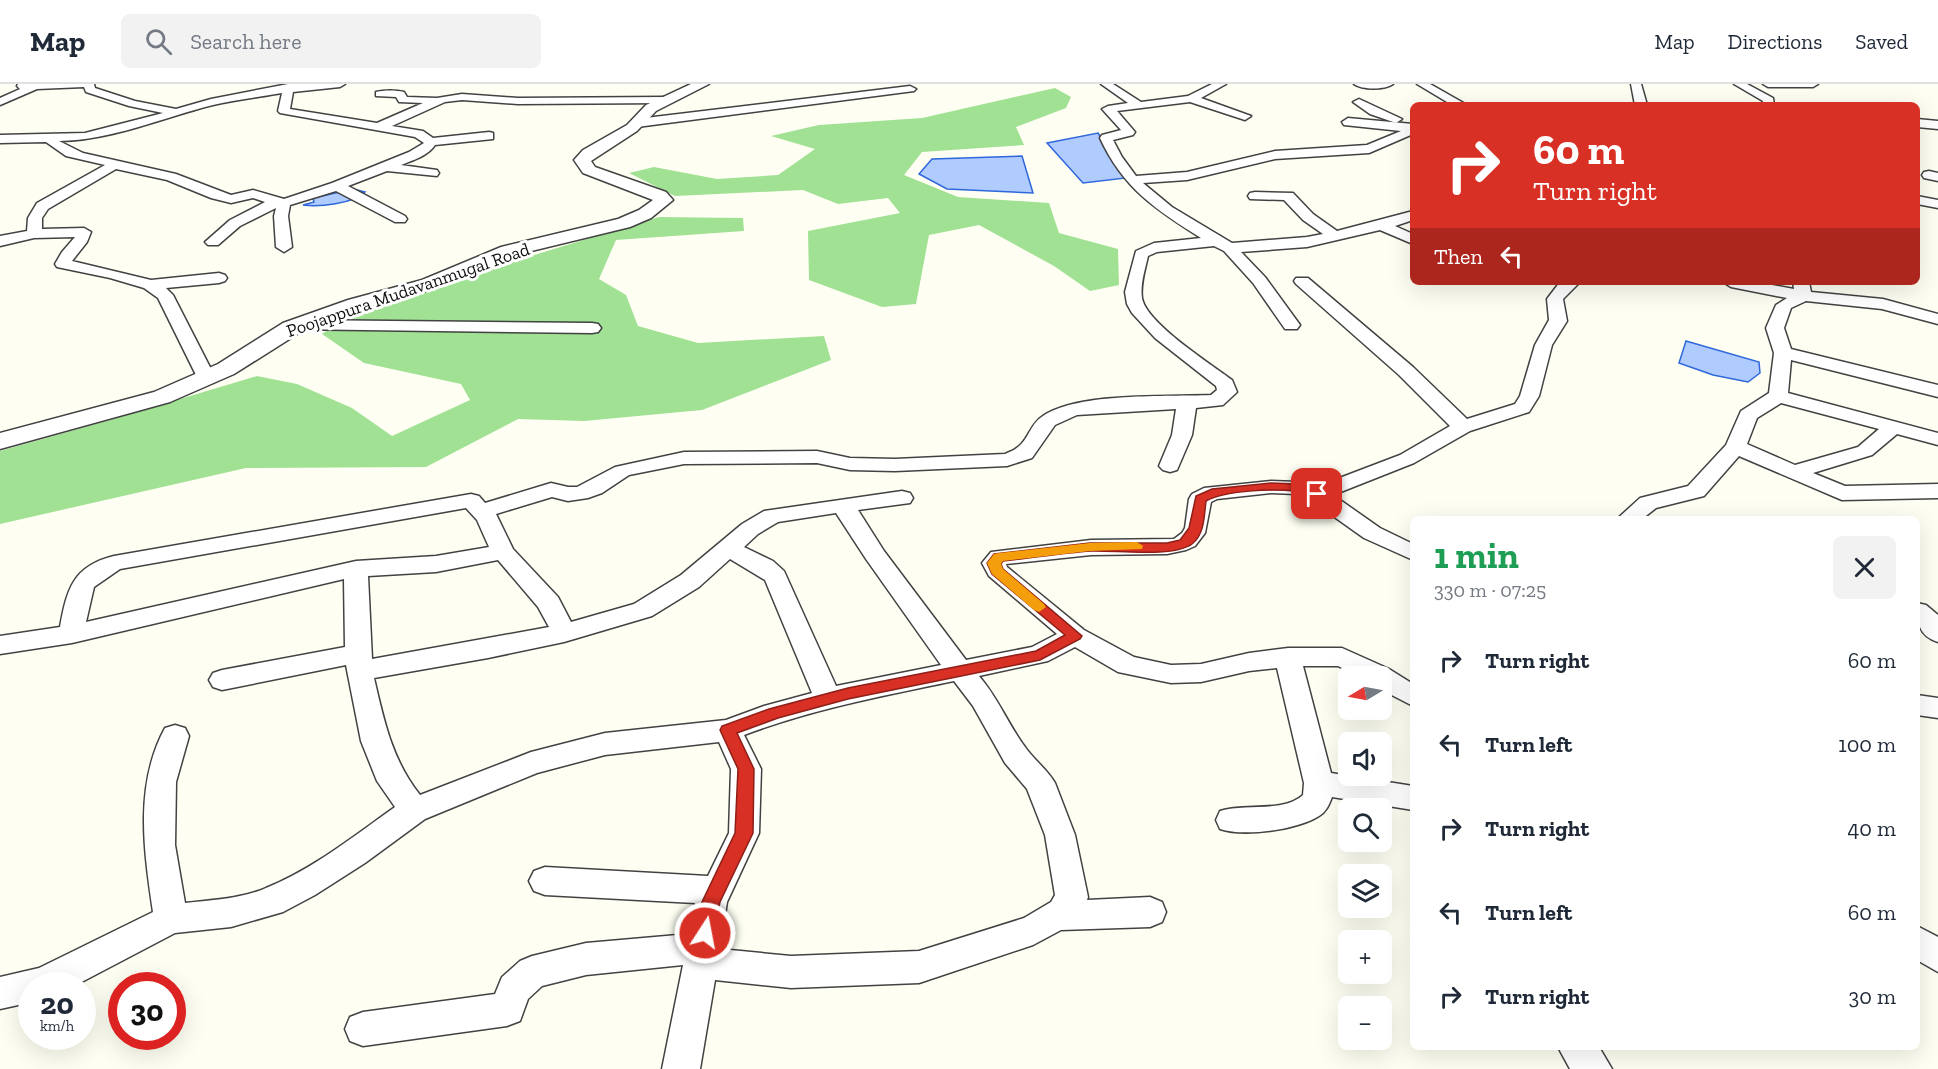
<!DOCTYPE html>
<meta charset="utf-8">
<style>
body{margin:0;font-family:"Zilla Slab",serif;background:#f2f2f3;color:#1f2937;height:100vh;display:flex;flex-direction:column;font-size:22px;white-space:nowrap}
*{box-sizing:border-box;margin:0}
p{font-size:20px;color:#747a83}
.icon{flex:none;width:33px;height:33px;fill:none;stroke:currentColor;stroke-width:2;stroke-linecap:round;stroke-linejoin:round}
.map{position:relative;flex:1;overflow:hidden}
.side{position:absolute;left:1410px;top:432px;width:510px;height:534px;display:flex;flex-direction:column;background:#fff;border-radius:9px;box-shadow:0 6px 24px #0002}
.side>*{flex:none}
.banner{position:absolute;left:1410px;top:18px;width:510px;height:183px;border-radius:9px;box-shadow:0 6px 24px #0002;background:#d93025;color:#fff;overflow:hidden}
.needle{width:39px;rotate:260deg}
.buttons{position:absolute;left:1338px;top:582px;display:grid;gap:12px}
.buttons a{display:grid;place-items:center;width:54px;height:54px;border-radius:9px;background:#fff;box-shadow:0 6px 24px #0002;font-size:30px}
.speed{position:absolute;left:18px;top:888px;display:flex;gap:12px;font-size:30px;font-weight:700;text-align:center}
.speed>*{display:grid;place-content:center;width:78px;height:78px;border-radius:50%;background:#fff;box-shadow:0 6px 24px #0002;line-height:1}
.speed small{font-size:15px;font-weight:400}
.speed .limit{border:9px solid #d22;background:#fff;color:#111}
.pin{position:absolute;display:grid;place-items:center;width:51px;height:51px;color:#fff;margin:-26px;border-radius:12px;box-shadow:0 3px 9px #0006}
.me{position:absolute;width:66px;margin:-33px;rotate:11deg;stroke-linejoin:round;filter:drop-shadow(0 0 4px #0008)}
.turn{display:flex;align-items:center;gap:21px;height:126px;padding:0 24px;font-size:27px}
.turn .icon{width:78px;height:78px;stroke-width:2.5}
.turn b{display:block;font-size:42px;line-height:51px}
.then{display:flex;align-items:center;height:57px;padding:0 24px;background:#0003;gap:12px;font-size:22px}
.round{display:grid;place-items:center;flex:none;width:63px;height:63px;border-radius:9px;background:#f2f2f3}
.headline{display:flex;align-items:center;justify-content:space-between;height:102px;padding:0 24px}
h1{font-size:36px;font-weight:700;line-height:45px;color:#1e9e55}
ul{padding:0;list-style:none}
li{display:flex;align-items:center;gap:18px;height:84px;padding:0 24px}
li div{flex:1}
li b{display:block;font-size:22px}
li em{font-style:normal}
header{display:flex;align-items:center;gap:36px;box-sizing:border-box;height:84px;padding:0 30px;background:#fff;border-bottom:2px solid #e0e1e3}
header strong{font-size:28px}
nav{display:flex;gap:33px;margin-inline-start:auto;font-size:21px}
.search{width:420px;height:54px;background:#f2f2f3;display:flex;align-items:center;gap:15px;box-sizing:border-box;padding:0 21px;border-radius:9px;color:#747a83;font-size:22px}
.map>svg:first-child{display:block}
.forest{fill:#a1e194}
.water{fill:#b0cbfd;stroke:#2f67dc;stroke-width:1.5}
.lines{fill:none;stroke-linecap:round;stroke-linejoin:round}
.minor-casing{stroke:#424242;stroke-width:3}
.tertiary-casing{stroke:#424242;stroke-width:3}
.minor{fill:#fff;fill-rule:evenodd}
.tertiary{fill:#fff;fill-rule:evenodd}
.route{fill:#d93025;stroke:#8d1f18;stroke-width:1.5}
.slow{fill:#f59e0b}
.labels{text-anchor:middle;dominant-baseline:central;stroke-width:6;stroke-linejoin:round;paint-order:stroke}
.far-street-label{font-size:18px;fill:#0f0f0f;stroke:#fff}
</style>
<header>
<strong>Map</strong>
<div class="search"><svg class="icon" aria-label="search" viewBox="0 0 24 24"><circle cx="10" cy="10" r="6"/><path d="M15 15l6 6"/></svg>Search here</div>
<nav><a>Map</a><a>Directions</a><a>Saved</a></nav>
</header>
<div class="map">
<svg width="1938" height="985" viewBox="0 0 1938 985">
<rect width="100%" height="100%" fill="#fefff2"/>
<!-- forest -->
<g class="forest">
<polygon points="1055,4 1071,13 1066,24 1016,43 1024,61 922,68 904,91 958,113 1049,119 1059,149 1118,165 1119,201 1090,207 1054,182 979,141 929,151 916,220 882,223 809,196 808,147 900,129 888,114 838,120 803,106 675,112 629,89 654,83 717,95 778,91 815,65 771,52 819,41 922,34"/>
<polygon points="659,133 743,134 744,147 616,156 599,195 626,211 638,242 698,259 824,252 831,276 702,326 584,337 518,335 426,383 246,384 0,440 0,367 110,336 257,292 297,300 352,324 392,352 470,316 461,300 364,279 322,250 360,224"/>
</g>
<!-- water -->
<g class="water">
<polygon points="1098,49 1126,94 1083,99 1047,59"/>
<polygon points="1022,72 1033,109 947,105 919,90 932,75"/>
<path d="M353,105L365,108C353,120 319,123 303,121L314,118L313,114Z"/>
<polygon points="1686,257 1759,278 1760,289 1748,298 1713,291 1679,279"/>
</g>
<g class="lines">
<!-- minor casing -->
<g class="minor-casing">
<g id="minor">
<path d="M18,0H94L95,4L135,17L176,25L211,15L288,0H345L340,3L293,8L290,25L377,39L423,19L399,18L396,13L376,12V8C384,6 396,6 404,8L407,13L437,14L462,10L518,14L665,13L671,16L665,19L518,20L462,16L445,18L392,42L423,47L433,54L489,48L493,49V55L435,61C428,72 413,76 401,81L437,86L439,89L437,92L387,87L348,102L405,132L407,135L405,138H395L336,107L290,121L288,132L292,163L284,168L276,163L274,132L276,124L240,142L218,161H208L205,158L230,136L265,118L253,114L231,119L211,114L167,96L116,85L48,125L42,134V145L84,144L91,148L87,158L72,177L151,196L219,189L225,191L227,194L225,197L219,199L166,204L173,211L215,293L213,297H199L197,293L158,214L144,204L110,194L57,183L55,180L62,168L75,153L34,154L0,162V152L27,147L28,134L37,119L105,81L66,72L46,58L0,59V51L85,49L163,29L129,22L86,8L84,3L37,5L0,21V14L20,5L17,2ZM282,9L278,27L280,29L415,53L424,59L409,68L332,99L284,115L253,106L231,111L176,90L83,69L59,57C113,56 161,34 213,21C235,16 259,13 282,9Z"/>
<path d="M1101,0H1113L1141,18L1188,12L1212,0H1226L1201,14L1251,32L1245,36L1190,18L1117,27L1135,48L1133,51L1113,56L1122,73L1136,92L1187,88L1275,67L1367,61L1401,47L1344,41L1342,38L1348,34L1413,40V50L1369,69L1275,75L1187,96L1143,99L1172,123L1232,159L1307,153L1323,150L1303,136L1284,116L1250,115L1248,112L1250,109L1255,108L1293,109L1313,130L1337,147L1413,127V136L1395,142L1413,150V160L1380,146L1307,163L1241,168L1265,193L1300,241L1297,245H1285L1253,199L1224,167L1214,162L1157,168L1148,172C1145,186 1140,200 1142,214C1146,239 1211,280 1232,296L1237,308L1223,321L1196,324L1192,351L1177,386L1170,388L1163,386L1159,382L1172,351L1176,325L1077,331L1055,341L1032,374L1007,382L895,387L850,386L817,379L684,380L629,391L602,409L588,414L568,417L552,413L496,430L513,465L558,513L571,538L634,520L681,491L742,440L764,427L902,407L910,409L913,414L910,419L858,426L884,467L966,576L1032,563L1057,550L989,492L982,479L991,468L1091,456L1174,455L1182,449L1185,444L1189,415L1192,410L1204,404L1271,397L1298,398L1316,403L1400,371L1450,342L1399,291L1296,200L1294,197L1296,194H1308L1413,283L1467,335L1515,320L1520,312L1535,261L1549,236L1547,215L1560,198H1580L1563,215L1567,237L1552,261L1539,312L1529,328L1470,347L1414,379L1333,411L1380,444L1413,460V476L1364,454L1309,415L1296,410L1271,409L1217,415L1211,418L1205,449L1195,462L1186,466L1167,470L1091,471L1006,480L1007,483L1084,546L1134,573L1171,581L1201,580L1249,569L1288,564H1342L1389,585L1413,600V622L1382,606V592H1358L1338,582H1303L1331,689L1413,702V726L1332,713C1329,721 1326,728 1319,732C1297,746 1244,753 1220,745L1216,736L1220,727C1245,719 1283,729 1303,711L1304,699L1277,584L1249,587L1201,598L1171,599L1118,588L1075,563L1048,577L979,592C998,614 1008,640 1025,663C1034,676 1047,685 1055,699L1075,751L1088,813L1087,816L1150,813L1162,818L1166,828L1162,838L1150,843L1061,846L1033,861L919,899L791,904L715,896L700,985H662L683,881L586,891L542,902L528,915L520,937L507,942L363,962L350,957L345,945L350,933L363,928L495,910L502,893L520,877L532,872L586,859L689,850L695,819L545,811L534,807L529,797L534,787L545,783L708,792L729,749L731,685L719,658L605,671L537,689L425,735L365,779L315,811L283,828L231,843L175,849L74,902H32V918L0,925V893L39,884L153,828C144,767 134,701 165,644L175,641L185,644L189,652L176,698L175,761L185,819C211,816 241,815 266,804C313,785 354,752 395,723L377,697L361,657L346,581L222,606L213,603L209,596L213,589L222,586L345,563L344,495L72,559L0,570V552L60,543C67,505 73,482 114,472L471,410L479,412L485,419L551,399L568,403H577L615,383L684,368L817,367L850,374L895,375L1005,370C1031,361 1026,343 1043,332C1079,308 1167,313 1211,311L1217,306L1216,302L1155,254L1132,229L1127,220L1125,208L1136,167L1154,159L1201,154C1156,126 1123,104 1100,54L1102,51L1121,46L1102,25L1108,22L1128,19ZM466,424L477,436L489,463L436,472L356,477L86,538L94,503L120,485ZM836,429L866,475L941,581L836,602L784,487L773,477L744,463L758,450L778,438ZM730,475L765,496L812,609L764,622L726,636L605,649L531,668L420,711C392,676 384,637 374,594L488,574L564,558L652,532L699,503ZM498,476L538,523L549,543L372,575L368,492L436,488ZM954,597L973,622L1005,679L1027,705L1045,751L1055,811L1051,818L1024,834L919,867L791,872L720,865L727,818L759,749L761,685L744,651C813,625 882,612 954,597Z"/>
<path d="M1354,0H1393C1385,6 1362,6 1354,0Z"/>
<polygon points="1417,0 1430,0 1467,21 1452,21"/>
<polygon points="1631,0 1641,0 1647,21 1635,21"/>
<polygon points="1734,0 1747,0 1773,14 1774,21 1762,21 1763,17"/>
<polygon points="1763,0 1818,0 1813,3 1768,3"/>
<polygon points="910,2 916,5 914,7 637,43 631,39 637,35"/>
<polygon points="1359,15 1402,35 1396,39 1370,30 1353,18"/>
<polygon points="1917,35 1938,37 1938,45 1917,43"/>
<polygon points="1929,87 1938,89 1938,97 1924,94 1922,91 1924,88"/>
<polygon points="1917,112 1938,116 1938,124 1917,120"/>
<path d="M1723,198H1756L1794,205L1793,198H1809L1811,208L1883,215L1938,230V240L1882,225L1806,217L1791,224L1784,244L1791,265L1938,301V313L1791,276L1788,309L1938,349V361L1897,350L1872,371L1813,389L1845,402L1938,400V414L1842,416L1739,372L1704,412L1656,424L1642,435H1617L1640,414L1688,402L1726,361L1741,327L1769,309L1774,269L1766,244L1776,221L1787,214L1731,203ZM1781,319L1879,345L1858,363L1795,381L1747,360L1757,334Z"/>
<polygon points="297,236 592,239 598,240 601,244 598,248 592,249 291,245 288,241 291,237"/>
<path d="M1917,519L1926,521L1938,531V558C1918,552 1917,537 1917,519Z"/>
<polygon points="1917,611 1938,614 1938,634 1917,631"/>
<polygon points="1917,842 1938,853 1938,888 1917,876"/>
<polygon points="1558,963 1599,963 1612,985 1570,985"/>
</g>
</g>
<!-- tertiary casing -->
<g class="tertiary-casing">
<polygon id="tertiary" points="691,0 709,0 656,27 637,47 591,77 595,83 666,108 673,116 651,134 630,143 515,171 436,204 362,224 299,249 234,290 170,318 0,365 0,349 154,308 218,280 283,239 348,216 422,196 501,163 618,135 639,126 653,116 583,89 574,76 583,66 627,41 646,21"/>
</g>
<!-- minor -->
<use href="#minor" class="minor"/>
<!-- tertiary -->
<use href="#tertiary" class="tertiary"/>
</g>
<!-- route -->
<path class="route" d="M1271,399L1298,400L1324,410L1317,414C1310,412 1302,408 1295,407C1272,405 1226,406 1206,417C1204,431 1205,450 1192,460C1173,474 1116,466 1091,467C1062,469 1032,474 1003,477L1001,480L1003,485L1082,552L1080,555L1040,576L848,615L778,634L737,649L754,685L753,749L720,818L712,855L705,857L698,855L696,849L702,818L735,749L738,685L720,646L722,642L769,625L848,604L1036,567L1065,551L992,490L987,479L994,470L1090,459H1167L1180,456L1189,444L1196,412L1212,405Z"/>
<!-- slow -->
<polygon class="slow" points="1137,458 1143,462 1142,465 1090,467 1003,477 1001,480 1003,485 1044,520 1046,523 1039,528 1034,526 992,490 987,479 994,470 999,469 1090,459"/>
<g class="labels">
<!-- far-street labels -->
<g class="far-street-label">
<text transform="translate(408 206) rotate(-19)">Poojappura Mudavanmugal Road</text>
</g>
</g>
</svg>
<div class="buttons">
<a><svg class="needle" viewBox="-14 -14 28 28"><path d="M0-13l5 13h-10z" fill="#e53935"/><path d="M0 13l5-13h-10z" fill="#747a83"/></svg></a>
<a><svg class="icon" aria-label="sound" viewBox="0 0 24 24"><path d="M4 9h4l5-4v14l-5-4H4zM17 9q2 3 0 6"/></svg></a>
<a><svg class="icon" aria-label="search" viewBox="0 0 24 24"><circle cx="10" cy="10" r="6"/><path d="M15 15l6 6"/></svg></a>
<a><svg class="icon" aria-label="layers" viewBox="0 0 24 24"><path d="M12 4l9 5-9 5-9-5zM3 14l9 5 9-5"/></svg></a>
<a>+</a>
<a>−</a>
</div>
<div class="speed"><div>20<small>km/h</small></div><div class="limit">30</div></div>
<div class="pin" style="left:1317px;top:410px;background:#d93025"><svg class="icon" aria-label="arrive" viewBox="0 0 24 24"><path d="M6 21V4h12l-3 4 3 4H6"/></svg></div>
<svg class="me" style="left:705px;top:849px" viewBox="-20 -20 40 40"><circle r="17" fill="#d93025" stroke="#fff" stroke-width="3"/><path d="M0-11L8 9 0 5-8 9z" fill="#fff"/></svg>
<div class="banner">
<div class="turn"><svg class="icon" aria-label="right" viewBox="0 0 24 24"><path d="M7 20v-9h11M14 6l5 5-5 5"/></svg><div><b>60 m</b>Turn right</div></div>
<div class="then">Then<svg class="icon" aria-label="left" viewBox="0 0 24 24"><path d="M17 20v-9H6M10 6l-5 5 5 5"/></svg></div>
</div>
<section class="side">
<div class="headline"><div><h1>1 min</h1><p>330 m · 07:25</p></div><a class="round"><svg class="icon" aria-label="close" viewBox="0 0 24 24"><path d="M6 6l12 12M18 6L6 18"/></svg></a></div>
<ul>
<li><svg class="icon" aria-label="right" viewBox="0 0 24 24"><path d="M7 20v-9h11M14 6l5 5-5 5"/></svg><div><b>Turn right</b></div><em>60 m</em></li>
<li><svg class="icon" aria-label="left" viewBox="0 0 24 24"><path d="M17 20v-9H6M10 6l-5 5 5 5"/></svg><div><b>Turn left</b></div><em>100 m</em></li>
<li><svg class="icon" aria-label="right" viewBox="0 0 24 24"><path d="M7 20v-9h11M14 6l5 5-5 5"/></svg><div><b>Turn right</b></div><em>40 m</em></li>
<li><svg class="icon" aria-label="left" viewBox="0 0 24 24"><path d="M17 20v-9H6M10 6l-5 5 5 5"/></svg><div><b>Turn left</b></div><em>60 m</em></li>
<li><svg class="icon" aria-label="right" viewBox="0 0 24 24"><path d="M7 20v-9h11M14 6l5 5-5 5"/></svg><div><b>Turn right</b></div><em>30 m</em></li>
</ul>
</section>
</div>
